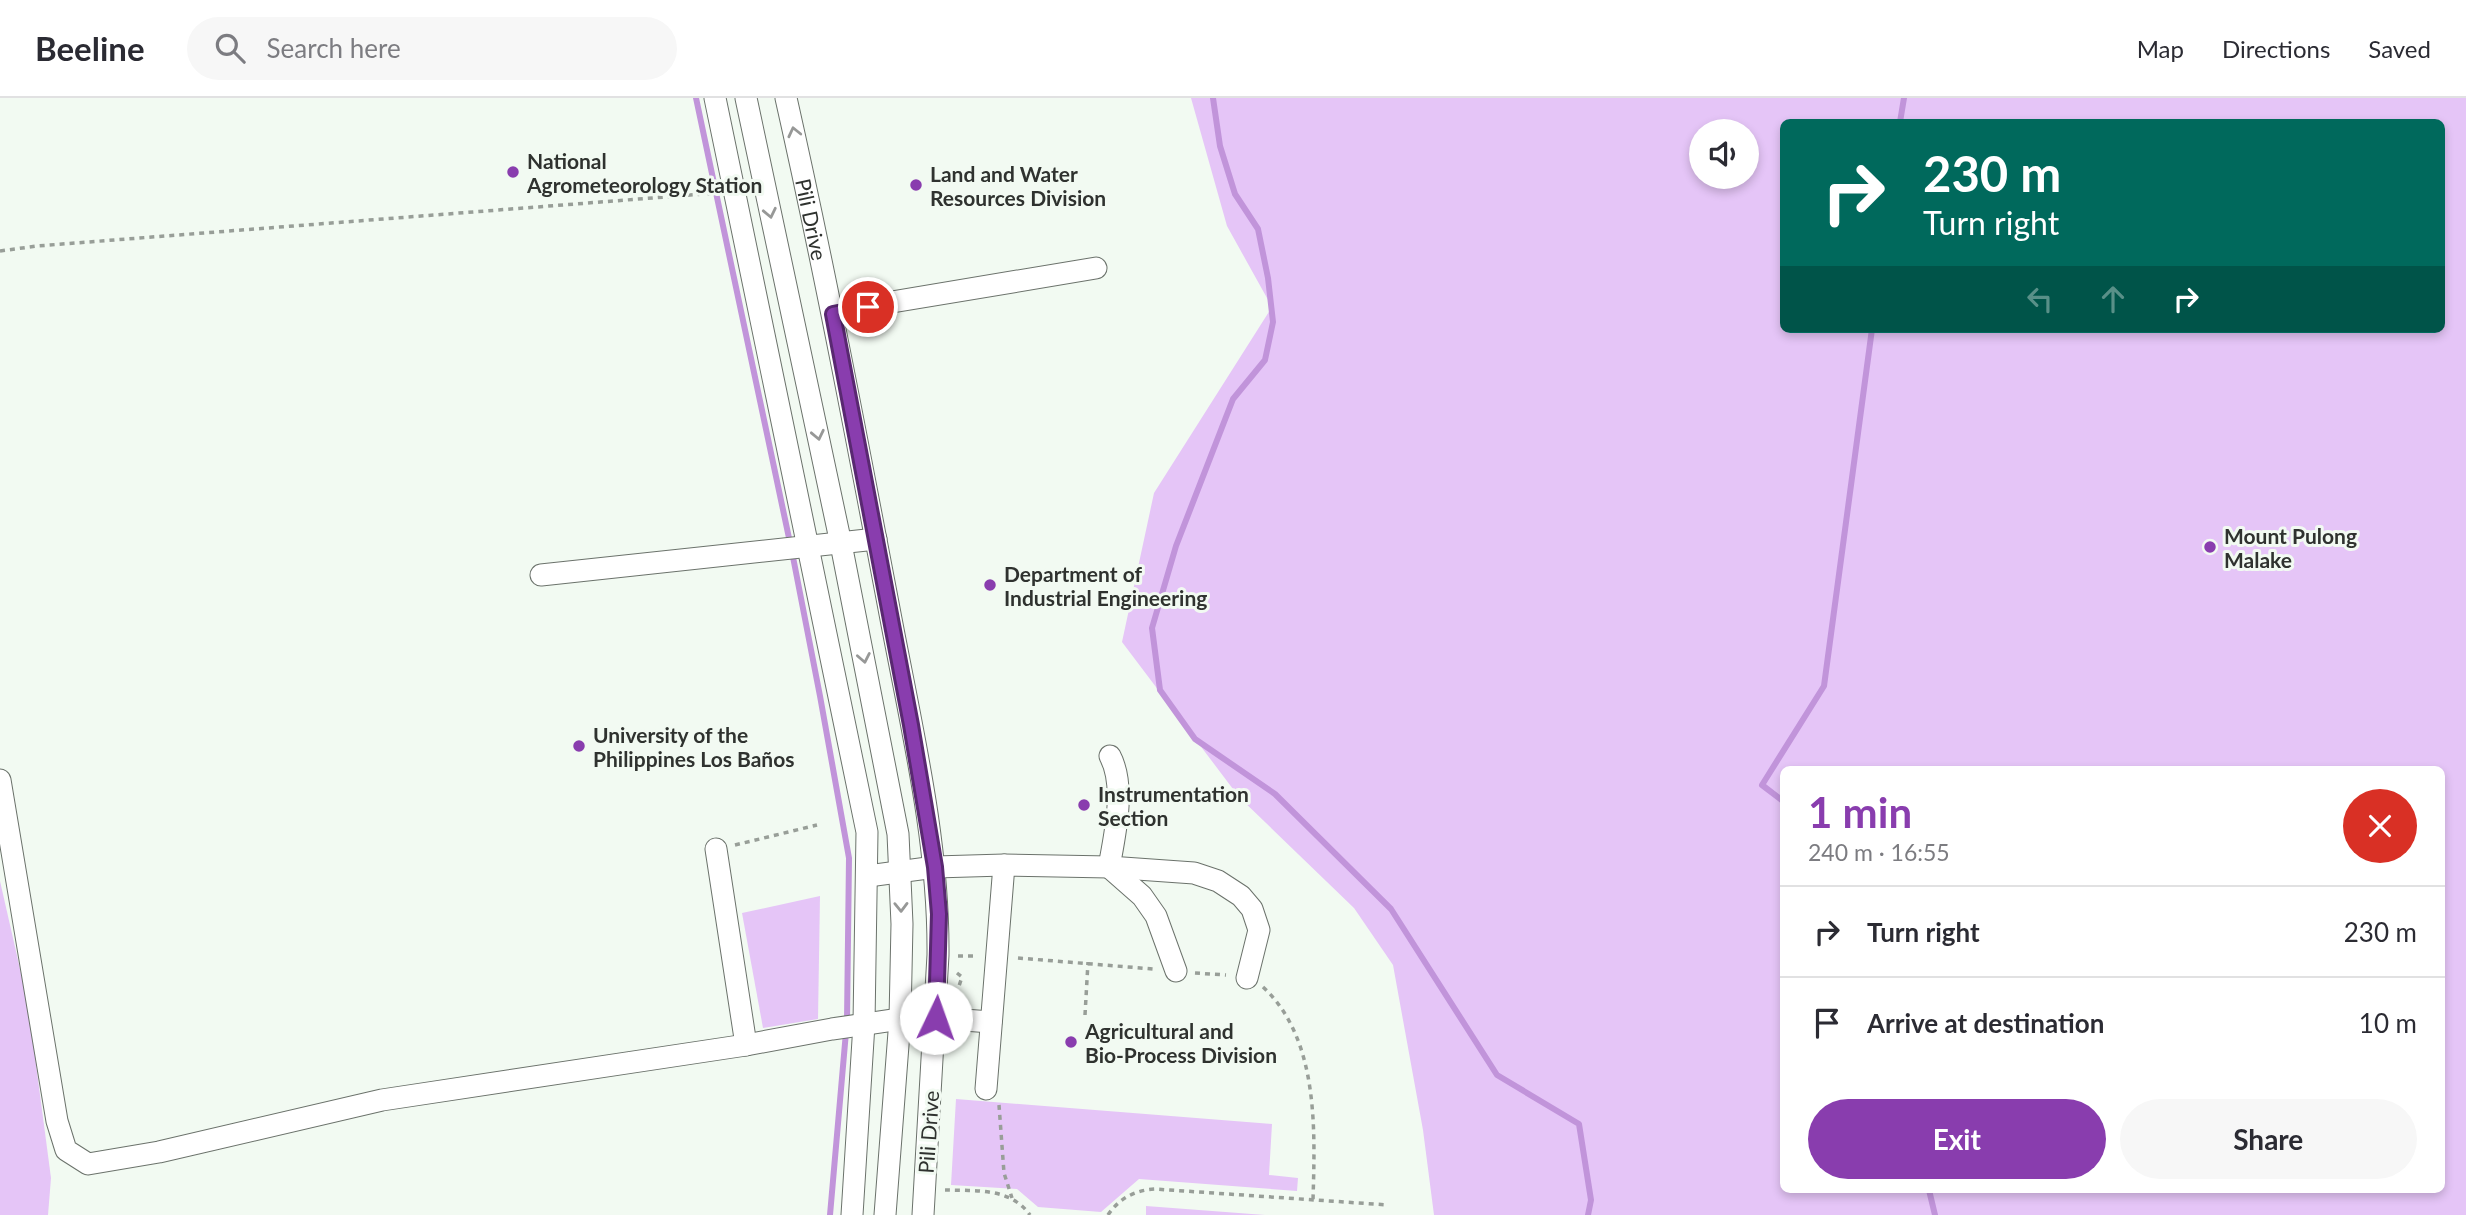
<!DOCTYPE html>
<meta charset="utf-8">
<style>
body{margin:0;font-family:Lato,sans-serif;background:#f7f7f7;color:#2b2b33;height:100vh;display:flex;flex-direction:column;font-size:26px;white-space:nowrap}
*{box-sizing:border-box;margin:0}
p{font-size:23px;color:#7c7c81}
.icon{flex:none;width:38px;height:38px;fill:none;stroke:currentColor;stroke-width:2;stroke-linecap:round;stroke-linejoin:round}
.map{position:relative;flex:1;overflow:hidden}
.drawer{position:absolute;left:1780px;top:668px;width:665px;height:427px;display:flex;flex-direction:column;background:#fff;border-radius:10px;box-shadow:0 4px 10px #0003}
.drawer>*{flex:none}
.top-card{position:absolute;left:1780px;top:21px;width:665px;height:214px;border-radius:10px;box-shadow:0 4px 10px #0003;background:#00695c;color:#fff;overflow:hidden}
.tools{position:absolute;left:1689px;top:21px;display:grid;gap:14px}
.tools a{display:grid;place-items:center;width:70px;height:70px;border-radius:50%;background:#fff;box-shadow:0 4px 10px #0003;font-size:35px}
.pin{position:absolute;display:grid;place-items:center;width:60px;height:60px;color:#fff;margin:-30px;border:4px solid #fff;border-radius:50%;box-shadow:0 2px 7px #0007}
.me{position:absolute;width:77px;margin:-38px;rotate:3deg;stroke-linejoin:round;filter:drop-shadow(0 0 5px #0008)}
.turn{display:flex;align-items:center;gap:24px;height:147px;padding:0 28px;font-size:32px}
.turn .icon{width:91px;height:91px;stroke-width:2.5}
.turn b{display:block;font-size:49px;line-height:60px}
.lanes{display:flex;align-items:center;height:66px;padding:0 28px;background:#0003;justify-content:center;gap:35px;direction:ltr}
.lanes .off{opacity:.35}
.round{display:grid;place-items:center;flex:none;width:74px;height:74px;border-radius:37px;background:#f7f7f7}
.overview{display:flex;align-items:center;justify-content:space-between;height:119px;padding:0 28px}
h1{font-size:42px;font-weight:700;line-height:52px;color:#893dae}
.cta{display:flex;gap:14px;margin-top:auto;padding:14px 28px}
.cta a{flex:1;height:80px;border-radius:42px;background:#893dae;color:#fff;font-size:28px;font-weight:700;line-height:80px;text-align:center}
.cta a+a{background:#f7f7f7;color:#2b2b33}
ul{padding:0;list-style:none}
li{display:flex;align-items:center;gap:21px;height:91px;padding:0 28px;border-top:2px solid #e1e1e2}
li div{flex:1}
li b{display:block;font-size:26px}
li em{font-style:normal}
header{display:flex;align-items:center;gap:42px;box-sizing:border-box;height:98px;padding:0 35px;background:#fff;border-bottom:2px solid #e1e1e2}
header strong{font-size:33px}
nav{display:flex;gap:38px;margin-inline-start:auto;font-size:24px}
.search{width:490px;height:63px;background:#f7f7f7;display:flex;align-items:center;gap:18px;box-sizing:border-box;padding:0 24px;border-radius:38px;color:#7c7c81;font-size:26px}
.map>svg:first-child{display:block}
.green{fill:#e5c5f7;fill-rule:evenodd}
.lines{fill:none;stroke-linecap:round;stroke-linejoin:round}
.stream{stroke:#c194da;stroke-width:6}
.minor-casing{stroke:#6b726b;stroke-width:23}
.path{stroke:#989e98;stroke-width:3.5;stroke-dasharray:5 5;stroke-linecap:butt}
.minor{stroke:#fff;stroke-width:21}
.oneway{stroke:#979897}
.route-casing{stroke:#592871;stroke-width:18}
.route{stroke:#893dae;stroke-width:12}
.poi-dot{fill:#893dae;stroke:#f2faf2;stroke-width:2.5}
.labels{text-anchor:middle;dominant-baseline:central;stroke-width:6;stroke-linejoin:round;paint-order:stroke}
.poi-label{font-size:21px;font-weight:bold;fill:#2f322f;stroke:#f2faf2;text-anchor:start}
.street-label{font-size:21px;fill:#2f322f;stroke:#f2faf2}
</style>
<header>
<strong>Beeline</strong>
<div class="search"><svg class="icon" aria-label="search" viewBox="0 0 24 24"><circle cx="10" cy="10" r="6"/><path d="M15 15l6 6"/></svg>Search here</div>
<nav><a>Map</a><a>Directions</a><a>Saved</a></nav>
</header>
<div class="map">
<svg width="2466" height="1117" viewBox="0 0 2466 1117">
<rect width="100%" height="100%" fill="#f2faf2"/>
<!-- green -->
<g class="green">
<path d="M1191,0H2466V1117H1434L1423,1032L1393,867L1354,810L1239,699L1122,544L1154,395L1272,209L1227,128ZM2441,24V231H1783V24ZM1746,33V79H1701V33ZM2441,672V1092H1783V672Z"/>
<polygon points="0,783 28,906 51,1080 48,1117 0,1117"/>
<polygon points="820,798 818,921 763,930 742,815"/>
<polygon points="956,1001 1272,1026 1269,1077 1298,1080 1297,1093 1139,1081 1101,1114 1038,1109 1017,1091 951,1087"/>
<polygon points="1146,1108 1265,1117 1146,1117"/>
</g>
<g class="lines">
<!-- stream -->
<g class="stream">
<polyline points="696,0 793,459 820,598 849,760 847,923"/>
<polyline points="1213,0 1220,48 1235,96 1258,131 1268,180 1273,224 1265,262 1233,301 1176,448 1152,530 1160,592 1195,641 1275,696 1391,811 1497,977 1579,1026 1591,1102 1588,1117"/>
<polyline points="1900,24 1904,0"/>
<polyline points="1783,703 1762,687 1824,588 1872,231"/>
<polyline points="1929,1092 1935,1117"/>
<polyline points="830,1117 846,934"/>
</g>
<!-- minor casing -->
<g class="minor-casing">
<g id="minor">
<polyline points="715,0 867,734 864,926 852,1117"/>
<polyline points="746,0 841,446 898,736 902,826 900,921 885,1117"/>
<path id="s1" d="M786,0C825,173 858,347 891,521C912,632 939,744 938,857L923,1117"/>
<polyline points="833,216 850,211 1096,170"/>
<polyline points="541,477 876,441"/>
<path d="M1110,658C1126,688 1115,736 1109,769L1142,798L1156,818L1176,873"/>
<polyline points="0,682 57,1023 66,1052 88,1066 159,1054 382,1002 746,947 832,931 900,921 936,920 991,924"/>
<polyline points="716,751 746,947"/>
<polyline points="868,778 935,769 1004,767 1109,769 1194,775 1218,783 1241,798 1252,811 1259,832 1247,880"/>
<polyline points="986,991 1004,767"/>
</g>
</g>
<!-- path -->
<g class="path">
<polyline points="0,153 37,148 716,95"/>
<polyline points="735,747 817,727"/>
<polyline points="958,858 978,858"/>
<polyline points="1018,860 1153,871"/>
<polyline points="957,875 962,879 958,891"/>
<polyline points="1195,875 1226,877"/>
<path d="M1263,889C1319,941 1315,1032 1313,1102"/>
<polyline points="1085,917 1088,864"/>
<polyline points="999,1007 1004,1075 1012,1100"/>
<path d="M945,1092C975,1093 1010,1089 1030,1117"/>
<path d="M1108,1117C1119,1100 1136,1092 1155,1091L1388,1107"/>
</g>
<!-- minor -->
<use href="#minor" class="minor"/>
</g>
<!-- one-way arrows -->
<defs><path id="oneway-chevron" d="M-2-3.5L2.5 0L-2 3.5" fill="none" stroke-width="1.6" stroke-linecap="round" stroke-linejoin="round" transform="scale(1.75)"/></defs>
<g class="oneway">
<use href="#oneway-chevron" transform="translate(794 34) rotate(-103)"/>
<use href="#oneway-chevron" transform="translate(770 115) rotate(78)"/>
<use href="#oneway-chevron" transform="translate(818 337) rotate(78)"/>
<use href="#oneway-chevron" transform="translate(864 560) rotate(79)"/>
<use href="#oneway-chevron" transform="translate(901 809) rotate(89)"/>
</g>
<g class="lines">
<!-- route casing -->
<g class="route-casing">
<polyline id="route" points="868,209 833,216 911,627 935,769 939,816 936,920"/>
</g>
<!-- route -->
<use href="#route" class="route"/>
</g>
<!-- markers -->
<g class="poi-dot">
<circle cx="513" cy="74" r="7"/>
<circle cx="916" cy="87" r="7"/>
<circle cx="2210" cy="449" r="7"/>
<circle cx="990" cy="487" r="7"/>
<circle cx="579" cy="648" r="7"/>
<circle cx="1084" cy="707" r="7"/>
<circle cx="1071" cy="944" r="7"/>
</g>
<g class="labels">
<!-- poi labels -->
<g class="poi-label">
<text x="527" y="62">National<tspan x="527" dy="24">Agrometeorology Station</tspan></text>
<text x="930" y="75">Land and Water<tspan x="930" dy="24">Resources Division</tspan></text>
<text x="2224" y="437">Mount Pulong<tspan x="2224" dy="24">Malake</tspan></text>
<text x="1004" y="475">Department of<tspan x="1004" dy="24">Industrial Engineering</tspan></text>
<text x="593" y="636">University of the<tspan x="593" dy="24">Philippines Los Baños</tspan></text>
<text x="1098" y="695">Instrumentation<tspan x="1098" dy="24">Section</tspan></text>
<text x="1085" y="932">Agricultural and<tspan x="1085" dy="24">Bio-Process Division</tspan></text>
</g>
<!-- street labels -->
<g class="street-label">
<text stroke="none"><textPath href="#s1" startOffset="124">Pili Drive</textPath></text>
<text transform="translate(928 1034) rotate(-86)">Pili Drive</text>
</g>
</g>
</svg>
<div class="tools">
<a><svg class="icon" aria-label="sound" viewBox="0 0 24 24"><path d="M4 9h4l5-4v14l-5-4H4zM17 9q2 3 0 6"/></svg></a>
</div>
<div class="pin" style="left:868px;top:209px;background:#d93025"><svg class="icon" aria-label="arrive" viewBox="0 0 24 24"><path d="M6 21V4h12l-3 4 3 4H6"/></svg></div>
<svg class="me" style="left:936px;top:920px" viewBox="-20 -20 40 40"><circle r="19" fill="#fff"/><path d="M0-13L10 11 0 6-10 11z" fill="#893dae"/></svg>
<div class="top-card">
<div class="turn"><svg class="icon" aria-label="right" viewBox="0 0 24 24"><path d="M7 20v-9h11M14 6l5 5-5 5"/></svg><div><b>230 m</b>Turn right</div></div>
<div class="lanes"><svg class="icon off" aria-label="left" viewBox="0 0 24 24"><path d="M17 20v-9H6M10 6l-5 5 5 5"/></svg><svg class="icon off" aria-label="ahead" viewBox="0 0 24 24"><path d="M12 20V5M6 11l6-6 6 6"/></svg><svg class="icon" aria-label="right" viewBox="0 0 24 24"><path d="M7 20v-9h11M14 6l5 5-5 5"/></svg></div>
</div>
<section class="drawer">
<div class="overview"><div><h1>1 min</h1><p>240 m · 16:55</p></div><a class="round" style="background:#d93025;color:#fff"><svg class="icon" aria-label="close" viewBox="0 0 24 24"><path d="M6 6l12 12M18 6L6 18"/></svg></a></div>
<ul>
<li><svg class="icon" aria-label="right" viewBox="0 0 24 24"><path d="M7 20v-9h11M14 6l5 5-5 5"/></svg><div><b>Turn right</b></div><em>230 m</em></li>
<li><svg class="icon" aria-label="arrive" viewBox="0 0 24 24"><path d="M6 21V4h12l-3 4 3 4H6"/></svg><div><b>Arrive at destination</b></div><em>10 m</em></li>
</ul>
<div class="cta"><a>Exit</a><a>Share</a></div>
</section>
</div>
